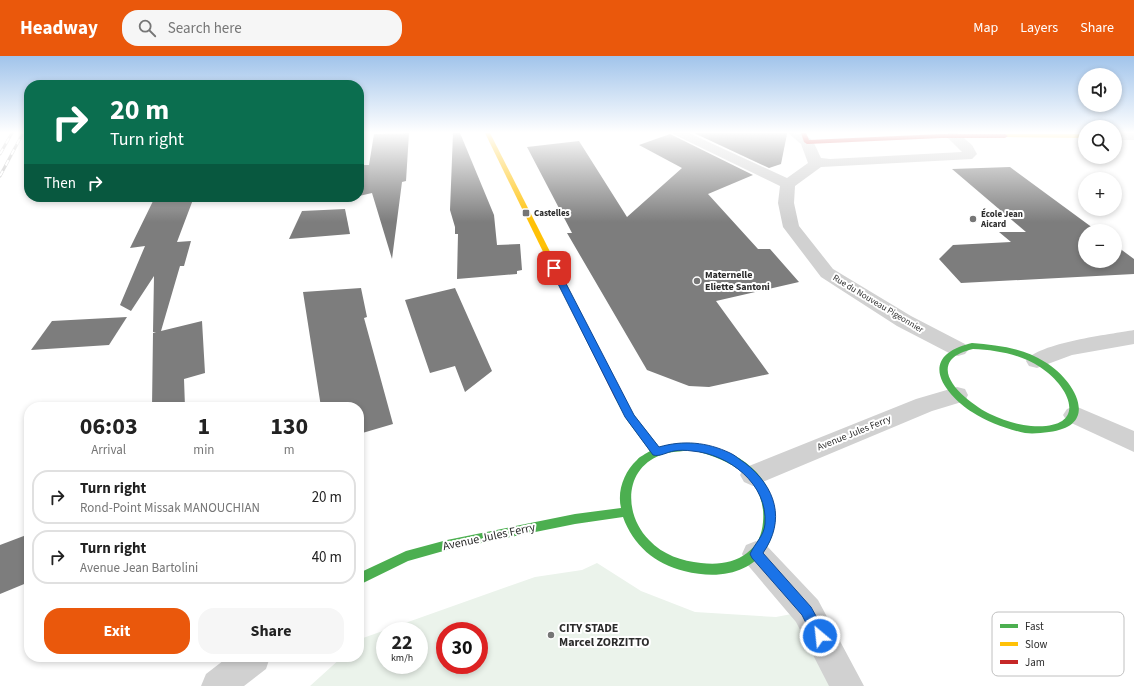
<!DOCTYPE html>
<meta charset="utf-8">
<style>
body{margin:0;font-family:"Source Sans 3",sans-serif;background:#f6f6f6;color:#222;height:100vh;display:flex;flex-direction:column;font-size:15px;white-space:nowrap}
*{box-sizing:border-box;margin:0}
p{font-size:13px;color:#767676}
.icon{flex:none;width:22px;height:22px;fill:none;stroke:currentColor;stroke-width:2;stroke-linecap:round;stroke-linejoin:round}
.map{position:relative;flex:1;overflow:hidden}
.details{position:absolute;left:24px;top:346px;width:340px;height:260px;display:flex;flex-direction:column;background:#fff;border-radius:16px;box-shadow:0 2px 6px #0003}
.details>*{flex:none}
.hud{position:absolute;left:24px;top:24px;width:340px;height:122px;border-radius:16px;box-shadow:0 2px 6px #0003;background:#0b6e4f;color:#fff;overflow:hidden}
.buttons{position:absolute;left:1078px;top:12px;display:grid;gap:8px}
.buttons a{display:grid;place-items:center;width:44px;height:44px;border-radius:50%;background:#fff;box-shadow:0 2px 6px #0003;font-size:20px}
.speed{position:absolute;left:376px;top:566px;display:flex;gap:8px;font-size:20px;font-weight:700;text-align:center}
.speed>*{display:grid;place-content:center;width:52px;height:52px;border-radius:50%;background:#fff;box-shadow:0 2px 6px #0003;line-height:1}
.speed small{font-size:10px;font-weight:400}
.speed .limit{border:6px solid #d22;background:#fff;color:#111}
.pin{position:absolute;display:grid;place-items:center;width:34px;height:34px;color:#fff;margin:-17px;border-radius:8px;box-shadow:0 2px 6px #0006}
.me{position:absolute;width:44px;margin:-22px;rotate:332deg;stroke-linejoin:round;filter:drop-shadow(0 0 3px #0008)}
.turn{display:flex;align-items:center;gap:14px;height:84px;padding:0 20px;font-size:18px}
.turn .icon{width:52px;height:52px;stroke-width:2.5}
.turn b{display:block;font-size:28px;line-height:34px}
.then{display:flex;align-items:center;height:38px;padding:0 20px;background:#0003;gap:8px;font-size:15px}
.eta{display:flex;justify-content:space-evenly;align-items:center;height:68px;text-align:center}
.eta b{font-size:24px;font-weight:700;line-height:28px}
.action{display:flex;gap:8px;margin-top:auto;padding:8px 20px}
.action a{flex:1;height:46px;border-radius:16px;background:#ea580c;color:#fff;font-size:16px;font-weight:700;line-height:46px;text-align:center}
.action a+a{background:#f6f6f6;color:#222}
ul{padding:0;list-style:none}
li{display:flex;align-items:center;gap:12px;height:54px;margin:0 8px 6px;padding:0 12px;border:2px solid #e0e0e0;border-radius:16px}
li div{flex:1}
li b{display:block;font-size:15px}
li em{font-style:normal}
header{display:flex;align-items:center;gap:24px;box-sizing:border-box;height:56px;padding:0 20px;background:#ea580c;color:#fff}
header strong{font-size:19px}
nav{display:flex;gap:22px;margin-inline-start:auto;font-size:14px}
.search{width:280px;height:36px;background:#f6f6f6;display:flex;align-items:center;gap:10px;box-sizing:border-box;padding:0 14px;border-radius:16px;color:#767676;font-size:15px}
.map>svg:first-child{display:block}
.green{fill:#ebf3eb;fill-rule:evenodd}
.building{fill:#7d7d7d}
.lines{fill:none;stroke-linecap:round;stroke-linejoin:round}
.street{fill:#d1d1d1;fill-rule:evenodd}
.fast{fill:#4caf50;fill-rule:evenodd}
.slow{fill:#ffc107;fill-rule:evenodd}
.jam{fill:#c62828;fill-rule:evenodd}
.rail-casing{stroke:#b8b8b8;stroke-width:3}
.rail{stroke:#fff;stroke-width:2;stroke-dasharray:6;stroke-linecap:butt}
.route{fill:#1a73e8;stroke:#114b97}
.poi-dot{fill:#767676;stroke:#fff;stroke-width:1.5}
.labels{text-anchor:middle;dominant-baseline:central;stroke-width:4;stroke-linejoin:round;paint-order:stroke}
.far-poi-label{font-size:9px;font-weight:bold;fill:#2c2c2c;stroke:#fff;text-anchor:start}
.far-street-label{font-size:9px;fill:#2c2c2c;stroke:#fff}
.poi-label{font-size:10px;font-weight:bold;fill:#2c2c2c;stroke:#fff;text-anchor:start}
.street-label{font-size:10px;fill:#2c2c2c;stroke:#fff}
.near-street-label{font-size:12px;fill:#2c2c2c;stroke:#fff}
.near-poi-label{font-size:12px;font-weight:bold;fill:#2c2c2c;stroke:#fff;text-anchor:start}
.key{fill:#fff;stroke:#c0c0c0;stroke-width:1}
.key-label{font-size:11px;fill:#2c2c2c}
</style>
<header>
<strong>Headway</strong>
<div class="search"><svg class="icon" aria-label="search" viewBox="0 0 24 24"><circle cx="10" cy="10" r="6"/><path d="M15 15l6 6"/></svg>Search here</div>
<nav><a>Map</a><a>Layers</a><a>Share</a></nav>
</header>
<div class="map">
<svg width="1134" height="630" viewBox="0 0 1134 630">
<rect width="100%" height="100%" fill="#fff"/>
<!-- green -->
<path class="green" d="M597,507L641,535L695,556L776,561L807,555L847,630H310L342,601H359V586L363,582L535,521L582,514ZM385,575H419V609H385ZM445,575H479V609H445Z"/>
<!-- building -->
<g class="building">
<polygon points="409,77 406,125 402,126 392,203 372,137 359,140 359,109 369,109 374,78"/>
<polygon points="453,77 460,77 494,159 497,189 520,188 522,214 517,215 517,218 457,223 458,178 455,178 455,171 450,154"/>
<polygon points="694,77 787,77 787,78 781,108 769,112"/>
<polygon points="670,78 753,119 708,138 758,193 770,193 799,226 716,245 769,318 709,331 689,330 647,314 567,177 572,177 527,91 579,85 627,161 682,112 639,89"/>
<polygon points="1010,111 1097,175 1085,175 1085,205 1115,205 1115,189 1134,203 1134,218 961,227 939,203 953,189 1011,186 999,176 1026,176 952,113"/>
<polygon points="155,141 194,141 177,186 191,185 184,210 180,210 161,275 202,265 205,317 184,323 185,351 152,351 153,277 156,277 153,276 154,220 131,255 120,249 145,190 130,192"/>
<polygon points="345,153 350,178 289,183 302,155"/>
<polygon points="361,232 367,261 364,262 393,368 359,378 359,351 321,351 303,236"/>
<polygon points="455,232 492,315 465,336 455,310 430,317 405,244"/>
<polygon points="127,261 109,289 31,294 52,265"/>
<polygon points="29,478 29,526 0,538 0,489"/>
</g>
<g class="lines">
<!-- street -->
<g class="street">
<path d="M671,77H689L787,122L808,107L801,88L788,77C811,77 812,82 821,102L830,103L962,96L946,80L948,77H958L972,89L977,98L972,103L821,111L795,130L794,147L799,170L833,213L911,260L965,288L969,293L965,298L958,300L951,298L897,270L821,221L783,171L778,147L780,130Z"/>
<rect x="1115" y="77" width="19" height="7"/>
<path d="M1134,274V288L1072,299L1037,312L1029,310L1026,305C1037,287 1112,278 1134,274Z"/>
<polygon points="957,331 965,333 968,339 965,345 932,355 753,430 744,426 740,419 744,412 916,343"/>
<polygon points="1075,350 1134,375 1134,396 1067,365 1063,359 1067,353"/>
<polygon points="756,485 766,489 818,544 864,630 829,630 796,566 746,507 742,498 746,489"/>
<polygon points="228,601 270,601 266,613 244,630 201,630 206,618"/>
</g>
<!-- fast -->
<g class="fast">
<path d="M972,287C997,289 1023,292 1045,306C1074,323 1102,370 1049,376C1041,377 1033,378 1025,377C1006,373 988,366 972,356C956,346 925,317 947,298C954,292 964,289 972,287ZM973,293C996,294 1020,298 1040,311C1073,333 1088,374 1031,370C1017,369 1003,364 990,358C976,351 936,324 951,304C956,298 965,295 973,293Z"/>
<path d="M620,339L623,340L634,359L659,391C681,385 697,386 719,393C807,422 788,541 684,515C655,508 633,489 623,461L575,468L447,494L408,505L359,529V517L406,495L447,484L575,458L621,452C617,435 624,416 637,404C640,400 646,398 650,395L627,364L615,342L617,340ZM691,394C728,402 767,422 763,466C762,478 758,489 747,497C734,507 718,509 701,507C682,505 663,499 649,484C624,459 623,413 661,399C670,395 681,396 691,394Z"/>
</g>
<!-- slow -->
<g class="slow">
<polygon points="485,77 490,77 579,253 578,255 572,255 571,253"/>
<polygon points="1005,78 1085,78 1085,82 1003,81 1003,79"/>
</g>
<!-- jam -->
<g class="jam">
<polygon points="801,77 806,77 809,84 941,78 1005,78 1008,80 1005,82 941,82 807,88 804,86"/>
<polygon points="575,250 579,253 625,342 623,344 617,344 615,342 571,253"/>
</g>
<!-- rail casing -->
<g class="rail-casing">
<g id="rail">
<polyline points="0,98 12,77"/>
<polyline points="0,120 23,77"/>
</g>
</g>
<!-- rail -->
<use href="#rail" class="rail"/>
</g>
<!-- sky -->
<linearGradient id="sky" x2="0" y2="1"><stop stop-color="#a1c4eb"/><stop offset="0.46" stop-color="#fff"/><stop offset="1" stop-color="#fff" stop-opacity="0"/></linearGradient>
<rect width="1134" height="166" fill="url(#sky)"/>
<!-- route -->
<path class="route" d="M554,209L558,212L634,359L659,391C683,384 707,386 730,397C735,399 740,404 745,407C776,431 786,464 763,497L811,551L827,580L825,585L820,587L815,585L802,559L752,502L750,498C755,487 764,480 765,468C768,428 729,398 692,395C686,394 679,394 674,395C667,396 660,401 653,399L625,361L550,212Z"/>
<!-- markers -->
<g class="poi-dot">
<rect x="522" y="153" width="8" height="8" rx="2"/>
<circle cx="973" cy="163" r="4"/>
<circle cx="697" cy="225" r="4"/>
<circle cx="551" cy="579" r="4"/>
</g>
<g class="labels">
<!-- far-poi labels -->
<g class="far-poi-label">
<text x="534" y="157">Castelles</text>
<text x="981" y="158">École Jean<tspan x="981" dy="10">Aicard</tspan></text>
</g>
<!-- far-street labels -->
<g class="far-street-label">
<text transform="translate(878 248) rotate(31)">Rue du Nouveau Pigeonnier</text>
</g>
<!-- poi labels -->
<g class="poi-label">
<text x="705" y="219">Maternelle<tspan x="705" dy="12">Eliette Santoni</tspan></text>
</g>
<!-- street labels -->
<g class="street-label">
<text transform="translate(854 377) rotate(-22)">Avenue Jules Ferry</text>
</g>
<!-- near-street labels -->
<g class="near-street-label">
<text transform="translate(489 481) rotate(-12)">Avenue Jules Ferry</text>
</g>
<!-- near-poi labels -->
<g class="near-poi-label">
<text x="559" y="572">CITY STADE<tspan x="559" dy="14">Marcel ZORZITTO</tspan></text>
</g>
</g>
<!-- legend -->
<rect x="992" y="556" width="132" height="64" rx="6" class="key"/>
<rect x="1000" y="568" width="18" height="4" fill="#4caf50"/>
<rect x="1000" y="586" width="18" height="4" fill="#ffc107"/>
<rect x="1000" y="604" width="18" height="4" fill="#c62828"/>
<g class="key-label">
<text x="1025" y="574">Fast</text>
<text x="1025" y="592">Slow</text>
<text x="1025" y="610">Jam</text>
</g>
</svg>
<div class="buttons">
<a><svg class="icon" aria-label="sound" viewBox="0 0 24 24"><path d="M4 9h4l5-4v14l-5-4H4zM17 9q2 3 0 6"/></svg></a>
<a><svg class="icon" aria-label="search" viewBox="0 0 24 24"><circle cx="10" cy="10" r="6"/><path d="M15 15l6 6"/></svg></a>
<a>+</a>
<a>−</a>
</div>
<div class="speed"><div>22<small>km/h</small></div><div class="limit">30</div></div>
<div class="pin" style="left:554px;top:212px;background:#d93025"><svg class="icon" aria-label="arrive" viewBox="0 0 24 24"><path d="M6 21V4h12l-3 4 3 4H6"/></svg></div>
<svg class="me" style="left:820px;top:580px" viewBox="-20 -20 40 40"><circle r="17" fill="#1a73e8" stroke="#fff" stroke-width="3"/><path d="M0-11L8 9 0 5-8 9z" fill="#fff"/></svg>
<div class="hud">
<div class="turn"><svg class="icon" aria-label="right" viewBox="0 0 24 24"><path d="M7 20v-9h11M14 6l5 5-5 5"/></svg><div><b>20 m</b>Turn right</div></div>
<div class="then">Then<svg class="icon" aria-label="right" viewBox="0 0 24 24"><path d="M7 20v-9h11M14 6l5 5-5 5"/></svg></div>
</div>
<section class="details">
<div class="eta">
<div><b>06:03</b><p>Arrival</p></div>
<div><b>1</b><p>min</p></div>
<div><b>130</b><p>m</p></div>
</div>
<ul>
<li><svg class="icon" aria-label="right" viewBox="0 0 24 24"><path d="M7 20v-9h11M14 6l5 5-5 5"/></svg><div><b>Turn right</b><p>Rond-Point Missak MANOUCHIAN</p></div><em>20 m</em></li>
<li><svg class="icon" aria-label="right" viewBox="0 0 24 24"><path d="M7 20v-9h11M14 6l5 5-5 5"/></svg><div><b>Turn right</b><p>Avenue Jean Bartolini</p></div><em>40 m</em></li>
</ul>
<div class="action"><a>Exit</a><a>Share</a></div>
</section>
</div>
